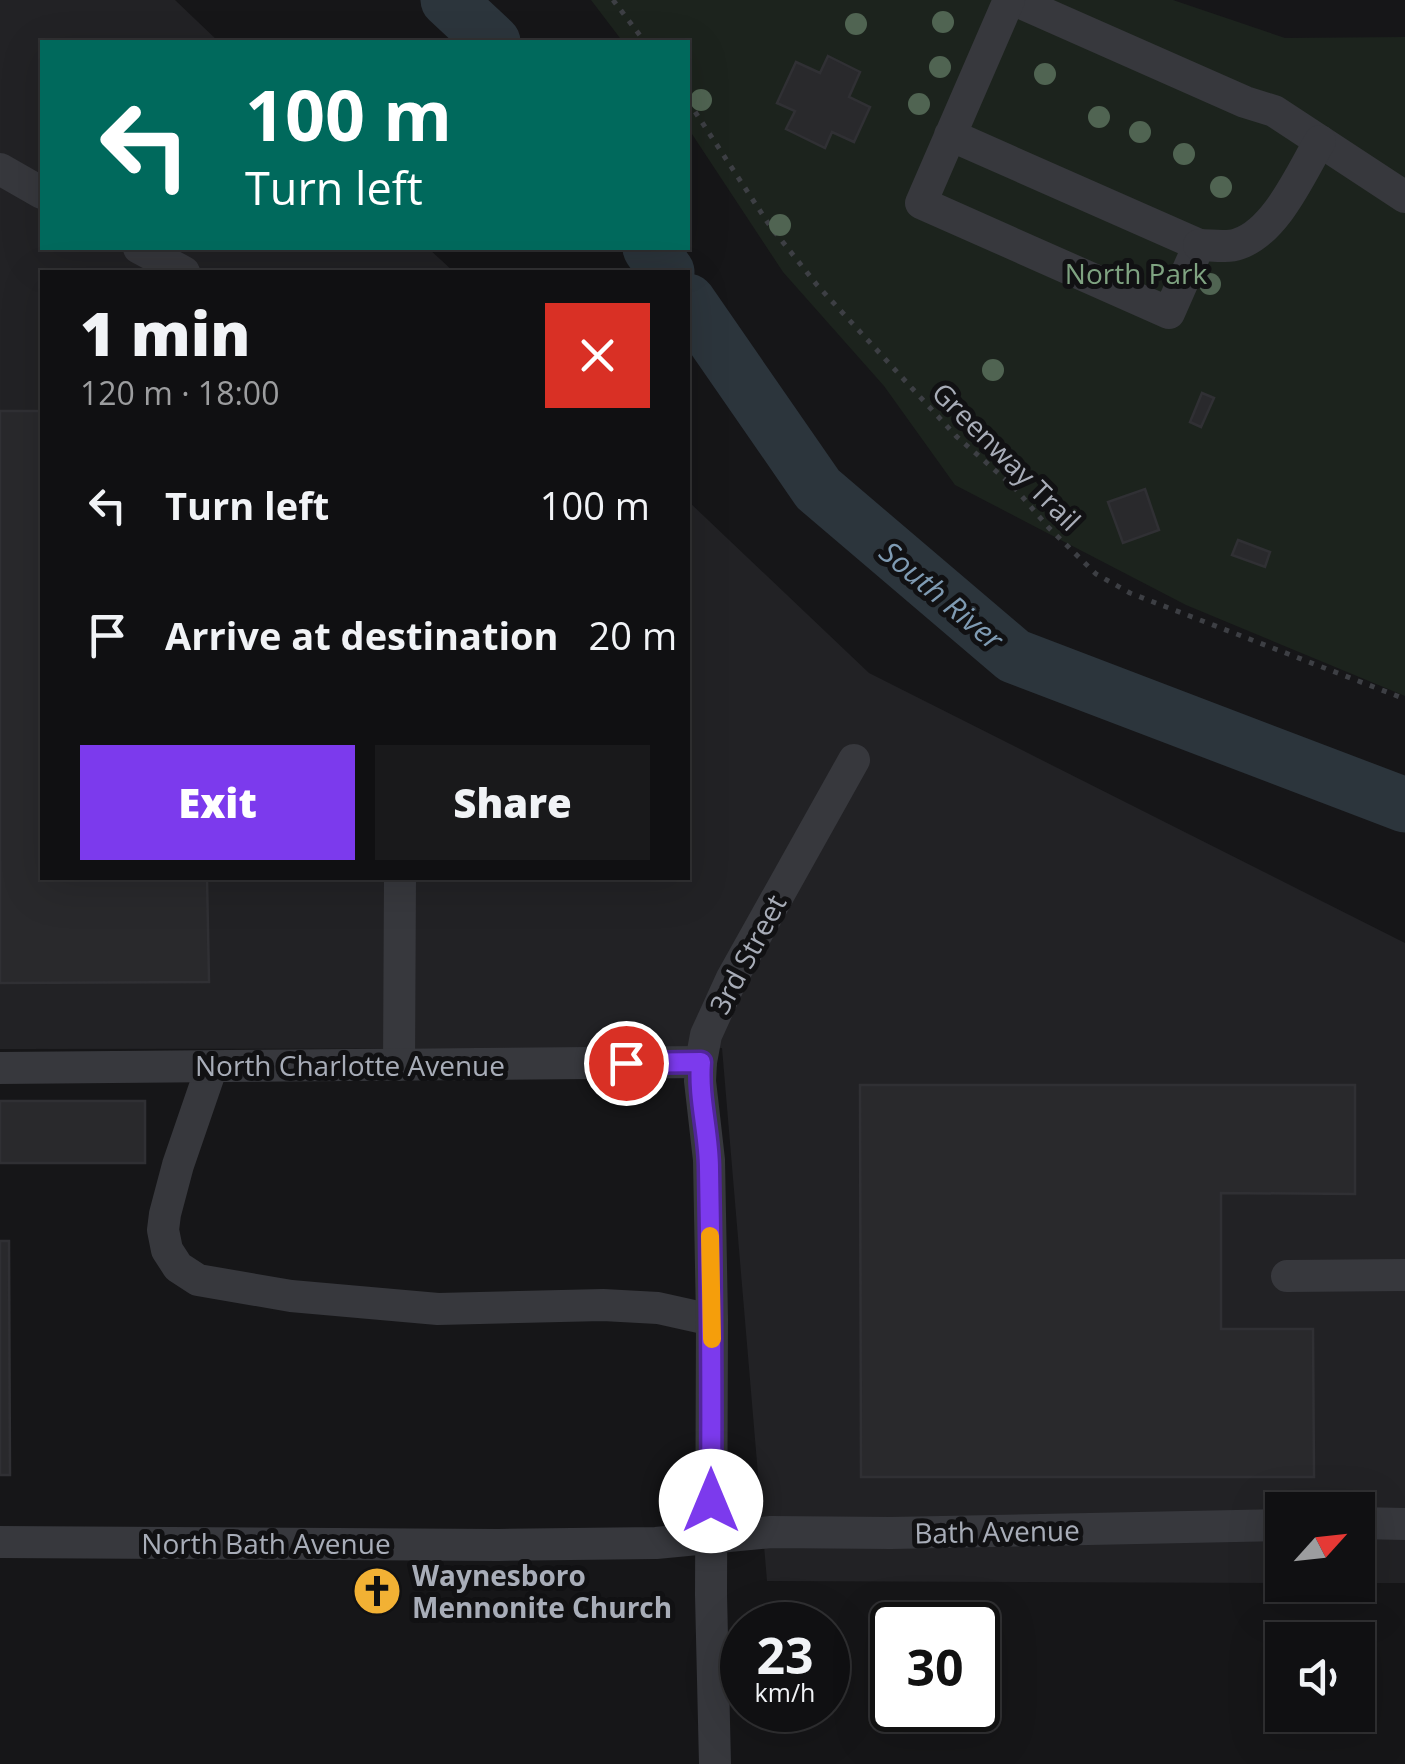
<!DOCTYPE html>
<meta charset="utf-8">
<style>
body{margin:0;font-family:"Open Sans",sans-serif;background:#19191b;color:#f1f3f6;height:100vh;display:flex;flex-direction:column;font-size:38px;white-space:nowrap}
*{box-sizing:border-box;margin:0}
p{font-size:32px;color:#9c9d9f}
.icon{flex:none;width:55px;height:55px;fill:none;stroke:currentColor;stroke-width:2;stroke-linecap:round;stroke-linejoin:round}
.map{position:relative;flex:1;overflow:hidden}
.sheet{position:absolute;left:40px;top:270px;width:650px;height:610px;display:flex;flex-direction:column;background:#101012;border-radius:0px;box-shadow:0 10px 40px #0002,0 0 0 2px #303032}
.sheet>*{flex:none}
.guide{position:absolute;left:40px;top:40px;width:650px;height:210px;border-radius:0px;box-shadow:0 10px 40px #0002,0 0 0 2px #303032;background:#00695c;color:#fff;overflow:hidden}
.needle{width:65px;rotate:63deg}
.fabs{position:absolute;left:1265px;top:1492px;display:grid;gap:20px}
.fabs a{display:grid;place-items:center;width:110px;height:110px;border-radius:0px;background:#101012;box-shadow:0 10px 40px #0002,0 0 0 2px #303032;font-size:50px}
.speed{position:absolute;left:720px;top:1602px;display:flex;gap:20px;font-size:50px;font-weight:700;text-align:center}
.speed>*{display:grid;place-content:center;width:130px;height:130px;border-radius:50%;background:#101012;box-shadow:0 10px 40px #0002,0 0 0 2px #303032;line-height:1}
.speed small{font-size:25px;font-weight:400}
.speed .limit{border:5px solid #111;border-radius:15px;background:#fff;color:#111}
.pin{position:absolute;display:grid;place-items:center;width:85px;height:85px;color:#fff;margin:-42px;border:5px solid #fff;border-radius:50%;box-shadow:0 2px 10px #0007}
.me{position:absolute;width:110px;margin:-55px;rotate:0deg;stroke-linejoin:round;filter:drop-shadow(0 0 8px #0008)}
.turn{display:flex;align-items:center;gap:35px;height:210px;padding:0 40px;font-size:45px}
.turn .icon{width:130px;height:130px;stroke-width:2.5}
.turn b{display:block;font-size:70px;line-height:85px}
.round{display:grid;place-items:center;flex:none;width:105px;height:105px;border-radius:0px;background:#19191b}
.head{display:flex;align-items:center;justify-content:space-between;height:170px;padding:0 40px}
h1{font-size:60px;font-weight:800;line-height:75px}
.action{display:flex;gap:20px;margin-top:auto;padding:20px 40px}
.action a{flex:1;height:115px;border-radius:0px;background:#7c3aed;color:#fff;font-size:40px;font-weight:800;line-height:115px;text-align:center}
.action a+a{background:#19191b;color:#f1f3f6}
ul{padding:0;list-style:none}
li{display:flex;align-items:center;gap:30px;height:130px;padding:0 40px}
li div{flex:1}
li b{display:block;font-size:38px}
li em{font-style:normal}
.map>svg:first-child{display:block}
.built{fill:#222225}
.green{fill:#1c231d}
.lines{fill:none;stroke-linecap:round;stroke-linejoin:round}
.river{stroke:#2c353c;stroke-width:55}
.building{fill:#29292c;stroke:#303034;stroke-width:2.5}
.path{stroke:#3d3f44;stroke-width:5;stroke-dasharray:5 8;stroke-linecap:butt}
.minor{stroke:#37383d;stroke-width:32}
.tree{fill:#506452}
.route-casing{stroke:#51269a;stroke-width:25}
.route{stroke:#7c3aed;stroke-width:18}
.slow{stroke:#f59e0b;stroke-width:18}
.labels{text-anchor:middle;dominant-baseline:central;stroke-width:10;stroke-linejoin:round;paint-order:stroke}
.park-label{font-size:28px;fill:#7fa381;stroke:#111113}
.street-label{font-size:28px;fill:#a8adb8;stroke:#111113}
.poi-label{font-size:28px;font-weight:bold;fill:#a8adb8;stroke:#111113;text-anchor:start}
.water-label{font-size:30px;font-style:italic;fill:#7f9bb3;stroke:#111113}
</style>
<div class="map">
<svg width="1405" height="1764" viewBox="0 0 1405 1764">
<rect width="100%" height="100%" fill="#161618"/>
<!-- built -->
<polygon class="built" points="0,0 175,0 219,42 42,42 42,248 428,248 454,272 42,272 42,878 688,878 688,501 869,673 1405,943 1405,1583 1358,1583 1358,1510 1282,1510 1282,1583 767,1581 722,1048 0,1049"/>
<!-- green -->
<polygon class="green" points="591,0 1173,0 1285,38 1405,37 1405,696 1186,605 955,485 884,386 783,272 688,128 688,42 623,42"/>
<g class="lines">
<!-- river -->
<g class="river">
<polyline points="448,0 493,42"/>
<polyline points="650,248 667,272"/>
<polyline points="688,301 818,489 1014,656 1405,805"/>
</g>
</g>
<!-- building -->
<g class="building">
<polygon points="828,56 860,72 849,97 870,107 854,142 832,132 825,148 786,129 795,111 777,103 796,62 820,73"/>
<polygon points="1202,393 1214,398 1201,427 1190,422"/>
<polygon points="0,411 42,411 42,878 207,878 209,982 0,983"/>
<polygon points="1145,489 1159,530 1123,543 1108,502"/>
<polygon points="1238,540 1270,552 1265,567 1232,555"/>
<polygon points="860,1085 1355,1085 1355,1194 1221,1193 1221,1329 1313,1329 1314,1477 861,1477"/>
<rect x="0" y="1101" width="145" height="62"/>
<polygon points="0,1241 9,1241 10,1475 0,1475"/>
</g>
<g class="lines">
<!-- path -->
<g class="path">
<polyline points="613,0 645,42"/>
<polyline points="688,101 770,226 817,285 956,436 1014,487 1048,527 1096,574 1130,593 1405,699"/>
</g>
<!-- minor -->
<g class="minor">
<polyline points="1014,0 1245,102 1274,111 1405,197"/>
<polyline points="950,135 1199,245 1169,313 921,203 1009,0"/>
<polyline points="0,169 42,193"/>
<path d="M1199,245C1211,245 1227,248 1238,244C1276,232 1301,173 1320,141"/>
<polyline points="139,248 184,272"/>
<polyline points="399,1065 400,878"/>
<polyline points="212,1066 178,1165 165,1214 163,1230 167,1250 178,1267 198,1280 291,1296 438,1309 603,1305 658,1308 712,1320"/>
<polyline points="0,1068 701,1062"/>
<polyline points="1287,1276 1405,1275"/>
<polyline points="1358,1523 1405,1524"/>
<polyline points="0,1542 498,1545 656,1543 771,1532 891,1533 1282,1525"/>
<polyline points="715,1764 711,1595 712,1320 709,1160 700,1081 701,1062 706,1035 732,978 854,760"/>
</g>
</g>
<!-- trees -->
<g class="tree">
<circle cx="943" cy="22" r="11"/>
<circle cx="856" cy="24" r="11"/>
<circle cx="940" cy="67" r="11"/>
<circle cx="1045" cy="74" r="11"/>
<circle cx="701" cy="100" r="11"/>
<circle cx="919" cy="104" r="11"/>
<circle cx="1099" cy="117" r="11"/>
<circle cx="1140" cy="132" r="11"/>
<circle cx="1184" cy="154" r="11"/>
<circle cx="1221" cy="187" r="11"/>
<circle cx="780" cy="225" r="11"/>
<circle cx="1210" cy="284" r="11"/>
<circle cx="993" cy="370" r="11"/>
</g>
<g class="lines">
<!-- route casing -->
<g class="route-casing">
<path id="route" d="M626,1063L701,1062C698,1098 709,1133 709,1169C711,1280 712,1390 711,1501"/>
</g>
<!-- route -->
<use href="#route" class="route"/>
<!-- slow -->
<polyline class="slow" points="710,1236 712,1339"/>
</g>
<!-- icons -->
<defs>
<g id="church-disc" transform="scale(2.5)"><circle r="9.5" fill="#f2b134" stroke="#111113"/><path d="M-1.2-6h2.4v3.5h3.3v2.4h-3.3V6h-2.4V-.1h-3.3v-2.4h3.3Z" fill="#111"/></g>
</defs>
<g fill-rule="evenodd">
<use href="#church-disc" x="377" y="1591"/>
</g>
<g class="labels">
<!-- park labels -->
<g class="park-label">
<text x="1136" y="273">North Park</text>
</g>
<!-- street labels -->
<g class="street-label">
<text transform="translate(1007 456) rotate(45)">Greenway Trail</text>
<text transform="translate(747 954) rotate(-62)">3rd Street</text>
<text x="350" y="1065">North Charlotte Avenue</text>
<text transform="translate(997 1531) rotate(-1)">Bath Avenue</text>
<text x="266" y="1543">North Bath Avenue</text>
</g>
<!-- poi labels -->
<g class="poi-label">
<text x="412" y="1575">Waynesboro<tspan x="412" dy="32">Mennonite Church</tspan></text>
</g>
<!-- water labels -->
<g class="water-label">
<text transform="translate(942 595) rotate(40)">South River</text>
</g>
</g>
</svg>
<div class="fabs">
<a><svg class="needle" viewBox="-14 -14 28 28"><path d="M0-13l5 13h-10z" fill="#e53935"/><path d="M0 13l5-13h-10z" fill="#9c9d9f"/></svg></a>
<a><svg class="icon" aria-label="sound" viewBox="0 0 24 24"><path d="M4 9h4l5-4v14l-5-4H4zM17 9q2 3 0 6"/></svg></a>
</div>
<div class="speed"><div>23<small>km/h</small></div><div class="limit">30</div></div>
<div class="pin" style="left:626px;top:1063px;background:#d93025"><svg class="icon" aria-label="arrive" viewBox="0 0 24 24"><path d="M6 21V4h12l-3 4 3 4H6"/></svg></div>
<svg class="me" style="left:711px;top:1501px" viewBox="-20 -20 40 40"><circle r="19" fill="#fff"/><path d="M0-13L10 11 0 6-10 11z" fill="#7c3aed"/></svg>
<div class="guide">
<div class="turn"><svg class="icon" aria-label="left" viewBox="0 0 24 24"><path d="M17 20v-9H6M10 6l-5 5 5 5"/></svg><div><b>100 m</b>Turn left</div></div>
</div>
<section class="sheet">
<div class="head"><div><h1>1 min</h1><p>120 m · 18:00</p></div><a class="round" style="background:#d93025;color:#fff"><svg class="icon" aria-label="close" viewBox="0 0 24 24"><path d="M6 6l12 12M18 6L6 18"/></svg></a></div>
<ul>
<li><svg class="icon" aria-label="left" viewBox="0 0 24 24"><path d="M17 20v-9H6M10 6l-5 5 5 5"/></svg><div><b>Turn left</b></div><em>100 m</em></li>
<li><svg class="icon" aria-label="arrive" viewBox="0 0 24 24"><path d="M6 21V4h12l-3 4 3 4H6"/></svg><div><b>Arrive at destination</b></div><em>20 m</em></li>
</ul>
<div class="action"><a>Exit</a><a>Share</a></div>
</section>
</div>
